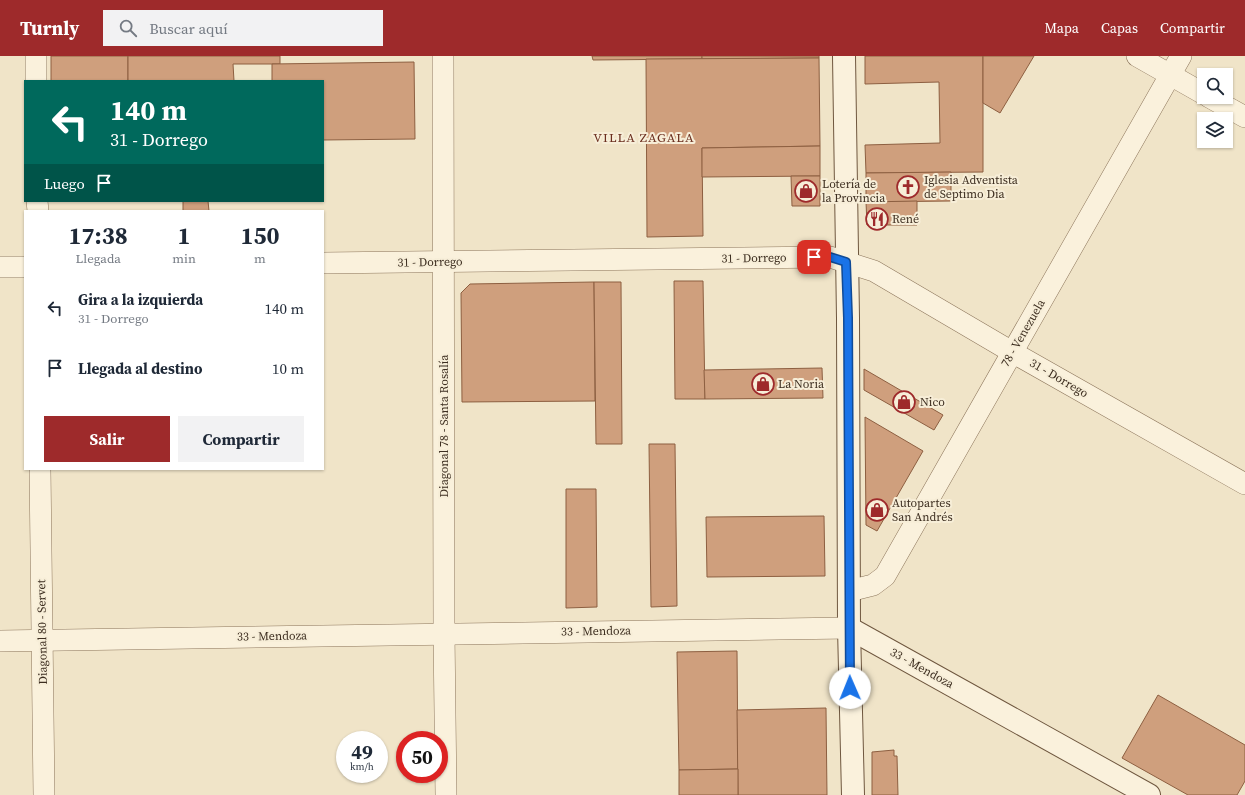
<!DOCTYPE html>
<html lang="es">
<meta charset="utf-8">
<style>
body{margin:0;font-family:"Source Serif 4",serif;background:#f2f2f3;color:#1f2937;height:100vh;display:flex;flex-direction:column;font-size:15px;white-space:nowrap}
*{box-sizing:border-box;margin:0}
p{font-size:13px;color:#747a83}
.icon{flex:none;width:22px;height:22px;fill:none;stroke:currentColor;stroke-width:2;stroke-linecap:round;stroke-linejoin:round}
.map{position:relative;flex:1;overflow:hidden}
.drawer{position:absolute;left:24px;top:154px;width:300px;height:260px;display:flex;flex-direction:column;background:#fff;border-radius:0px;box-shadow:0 1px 3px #0004}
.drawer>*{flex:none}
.hud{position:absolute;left:24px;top:24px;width:300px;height:122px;border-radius:0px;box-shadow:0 1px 3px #0004;background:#00695c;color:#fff;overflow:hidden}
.fabs{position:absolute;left:1197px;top:12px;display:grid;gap:8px}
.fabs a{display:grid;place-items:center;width:36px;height:36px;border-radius:0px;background:#fff;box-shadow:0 1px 3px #0004;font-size:20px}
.speed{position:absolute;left:336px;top:675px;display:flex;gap:8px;font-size:20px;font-weight:700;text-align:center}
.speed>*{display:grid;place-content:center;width:52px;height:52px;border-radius:50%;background:#fff;box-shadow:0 1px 3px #0004;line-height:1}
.speed small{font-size:10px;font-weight:400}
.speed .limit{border:6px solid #d22;background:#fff;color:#111}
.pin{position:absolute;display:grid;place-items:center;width:34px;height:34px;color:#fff;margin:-17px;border-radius:8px;box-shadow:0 2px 6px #0006}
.me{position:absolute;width:44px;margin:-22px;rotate:359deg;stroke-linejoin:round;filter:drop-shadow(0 0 3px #0008)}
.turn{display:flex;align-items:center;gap:14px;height:84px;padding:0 20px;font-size:18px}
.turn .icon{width:52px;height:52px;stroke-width:2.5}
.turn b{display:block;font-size:28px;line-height:34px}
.then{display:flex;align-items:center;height:38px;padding:0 20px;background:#0003;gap:8px;font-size:15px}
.eta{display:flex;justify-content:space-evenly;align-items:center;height:68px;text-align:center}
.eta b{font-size:24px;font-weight:700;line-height:28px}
.action{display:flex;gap:8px;margin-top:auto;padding:8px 20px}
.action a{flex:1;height:46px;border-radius:0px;background:#9e2a2b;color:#fff;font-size:16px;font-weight:700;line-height:46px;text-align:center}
.action a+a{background:#f2f2f3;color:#1f2937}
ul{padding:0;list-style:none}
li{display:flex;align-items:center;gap:12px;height:60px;padding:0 20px}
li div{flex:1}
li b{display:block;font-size:15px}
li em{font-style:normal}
header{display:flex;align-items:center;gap:24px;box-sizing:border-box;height:56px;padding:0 20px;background:#9e2a2b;color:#fff}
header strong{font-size:19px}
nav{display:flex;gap:22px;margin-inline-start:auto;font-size:14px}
.search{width:280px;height:36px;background:#f2f2f3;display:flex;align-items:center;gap:10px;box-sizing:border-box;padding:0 14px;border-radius:0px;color:#747a83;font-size:15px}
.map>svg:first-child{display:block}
.building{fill:#cf9f7d;stroke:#8d5f41}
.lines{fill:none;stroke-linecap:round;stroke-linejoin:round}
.street-casing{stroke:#8d765c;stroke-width:22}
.secondary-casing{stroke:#6f573f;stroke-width:24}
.street{stroke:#faf1dc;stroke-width:21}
.secondary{stroke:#faf1dc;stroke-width:22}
.route-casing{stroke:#114b97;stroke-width:10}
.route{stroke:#1a73e8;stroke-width:7}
.labels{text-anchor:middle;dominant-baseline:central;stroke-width:4;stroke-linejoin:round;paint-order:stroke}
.poi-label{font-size:12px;fill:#3d2e20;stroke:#f7eed8;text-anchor:start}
.street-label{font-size:12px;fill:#3d2e20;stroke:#f7eed8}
.neighbourhood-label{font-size:13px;letter-spacing:1px;fill:#6b2e1e;stroke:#f7eed8}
</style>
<header>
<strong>Turnly</strong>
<div class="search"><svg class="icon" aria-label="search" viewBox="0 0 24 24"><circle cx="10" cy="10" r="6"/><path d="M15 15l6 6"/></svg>Buscar aquí</div>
<nav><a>Mapa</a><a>Capas</a><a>Compartir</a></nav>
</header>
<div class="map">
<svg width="1245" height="739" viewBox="0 0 1245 739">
<rect width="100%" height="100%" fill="#f0e4c8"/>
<!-- building -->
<g class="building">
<rect x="51" y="0" width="77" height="25"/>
<polygon points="128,0 280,0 280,8 233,8 234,25 128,25"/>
<polygon points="592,0 702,0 702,3 593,4"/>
<polygon points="702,0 819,0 819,2 702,3"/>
<polygon points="865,0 983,0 983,116 866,117 865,89 940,87 939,26 865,28"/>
<polygon points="983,0 1034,0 1000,57 983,47"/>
<polygon points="819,2 820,90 702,92 703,180 647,181 646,3"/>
<polygon points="414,6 415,83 323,84 323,25 272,25 272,8"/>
<polygon points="820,90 820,120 702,121 702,92"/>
<polygon points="951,116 951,145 866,146 866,117"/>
<polygon points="791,120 820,120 820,150 792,150"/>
<polygon points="183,145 208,145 209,155 183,155"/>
<polygon points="917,145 917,169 867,169 866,146"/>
<polygon points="674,225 703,225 705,343 675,343"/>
<polygon points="594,226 595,345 462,346 461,237 470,228"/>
<polygon points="594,226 621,226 622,388 596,388"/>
<polygon points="822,312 823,342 705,343 704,314"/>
<polygon points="864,313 943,359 934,374 864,334"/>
<polygon points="865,361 923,395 877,475 866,469"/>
<polygon points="649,388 675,388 677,550 651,551"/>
<polygon points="566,433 596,433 597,551 566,552"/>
<polygon points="824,460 825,520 707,521 706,461"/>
<polygon points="737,595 738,713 679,714 677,596"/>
<polygon points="1158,639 1245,689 1245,725 1237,739 1188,739 1122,702"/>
<polygon points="826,652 827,739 738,739 737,654"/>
<polygon points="894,694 894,700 897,700 898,739 872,739 872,696"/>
<polygon points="738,713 738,739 679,739 679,714"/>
</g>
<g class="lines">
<!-- street casing -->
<g class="street-casing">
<g id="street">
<polyline points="36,0 36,25"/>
<polyline points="443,0 444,577 446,739"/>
<polyline points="1137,0 1204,38"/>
<polyline points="1209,41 1245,61"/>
<polyline points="37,145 38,155"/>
<polyline points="323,207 830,201 874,215 1012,296 1245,428"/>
<polyline points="0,211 25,211"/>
<polyline points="40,413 44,739"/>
<polyline points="849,535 873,529 885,520 1181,0"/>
<polyline points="0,585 849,572"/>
</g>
</g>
<!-- secondary casing -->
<g class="secondary-casing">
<g id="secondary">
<polyline points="844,0 848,262 849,572 853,739"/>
<polyline points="849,572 1149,739"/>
</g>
</g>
<!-- street -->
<use href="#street" class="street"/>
<!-- secondary -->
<use href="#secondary" class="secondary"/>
</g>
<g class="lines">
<!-- route casing -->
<g class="route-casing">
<polyline id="route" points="814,201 830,201 846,206 848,262 850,632"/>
</g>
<!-- route -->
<use href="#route" class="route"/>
</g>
<!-- icons -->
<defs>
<g id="church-ring" transform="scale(1.15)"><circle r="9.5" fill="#f7eed8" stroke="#9e2a2b" stroke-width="1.5"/><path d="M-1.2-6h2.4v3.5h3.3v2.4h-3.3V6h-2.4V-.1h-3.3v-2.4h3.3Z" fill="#9e2a2b"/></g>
<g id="shop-ring" transform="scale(1.15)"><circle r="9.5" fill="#f7eed8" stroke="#9e2a2b" stroke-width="1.5"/><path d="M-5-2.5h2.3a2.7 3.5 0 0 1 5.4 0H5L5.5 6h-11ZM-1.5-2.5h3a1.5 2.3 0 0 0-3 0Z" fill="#9e2a2b"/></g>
<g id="restaurant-ring" transform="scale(1.15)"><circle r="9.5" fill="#f7eed8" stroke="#9e2a2b" stroke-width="1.5"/><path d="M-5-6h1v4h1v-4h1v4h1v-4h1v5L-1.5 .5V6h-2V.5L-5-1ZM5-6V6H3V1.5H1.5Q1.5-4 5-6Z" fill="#9e2a2b"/></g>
</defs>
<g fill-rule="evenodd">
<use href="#church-ring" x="908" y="131"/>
<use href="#shop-ring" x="806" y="135"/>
<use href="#restaurant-ring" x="877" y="163"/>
<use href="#shop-ring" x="763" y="328"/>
<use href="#shop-ring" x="904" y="346"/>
<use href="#shop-ring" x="877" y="454"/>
</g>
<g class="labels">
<!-- poi labels -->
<g class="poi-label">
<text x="924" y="124">Iglesia Adventista<tspan x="924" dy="14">de Septimo Dia</tspan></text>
<text x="822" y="128">Lotería de<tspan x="822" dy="14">la Provincia</tspan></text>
<text x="892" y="163">René</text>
<text x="778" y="328">La Noria</text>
<text x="920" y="346">Nico</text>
<text x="892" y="447">Autopartes<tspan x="892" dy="14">San Andrés</tspan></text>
</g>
<!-- street labels -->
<g class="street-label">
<text transform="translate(754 202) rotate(-1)">31 - Dorrego</text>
<text transform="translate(430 206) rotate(-1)">31 - Dorrego</text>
<text transform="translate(1023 277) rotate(-60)">78 - Venezuela</text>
<text transform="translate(1059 322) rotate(30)">31 - Dorrego</text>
<text transform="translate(444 370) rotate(-90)">Diagonal 78 - Santa Rosalía</text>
<text transform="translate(596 575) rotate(-1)">33 - Mendoza</text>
<text transform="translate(42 576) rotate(-91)">Diagonal 80 - Servet</text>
<text transform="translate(272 580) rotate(-1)">33 - Mendoza</text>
<text transform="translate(922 612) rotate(29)">33 - Mendoza</text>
</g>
<!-- neighbourhood labels -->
<g class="neighbourhood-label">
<text x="644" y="81">VILLA ZAGALA</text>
</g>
</g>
</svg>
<div class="fabs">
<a><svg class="icon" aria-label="search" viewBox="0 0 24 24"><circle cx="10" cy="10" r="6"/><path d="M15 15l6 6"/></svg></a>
<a><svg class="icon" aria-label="layers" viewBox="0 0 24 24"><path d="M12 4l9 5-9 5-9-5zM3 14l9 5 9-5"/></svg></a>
</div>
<div class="speed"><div>49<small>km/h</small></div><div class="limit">50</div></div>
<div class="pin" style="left:814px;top:201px;background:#d93025"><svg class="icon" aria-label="arrive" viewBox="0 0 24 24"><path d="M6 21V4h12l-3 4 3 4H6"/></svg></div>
<svg class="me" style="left:850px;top:632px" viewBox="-20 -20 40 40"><circle r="19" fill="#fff"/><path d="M0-13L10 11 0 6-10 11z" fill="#1a73e8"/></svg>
<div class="hud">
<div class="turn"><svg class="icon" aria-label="left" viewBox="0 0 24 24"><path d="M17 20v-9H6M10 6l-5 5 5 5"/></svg><div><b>140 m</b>31 - Dorrego</div></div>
<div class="then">Luego<svg class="icon" aria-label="arrive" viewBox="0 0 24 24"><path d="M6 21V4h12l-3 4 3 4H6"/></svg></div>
</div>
<section class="drawer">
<div class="eta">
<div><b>17:38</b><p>Llegada</p></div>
<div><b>1</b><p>min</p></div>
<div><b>150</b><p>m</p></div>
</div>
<ul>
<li><svg class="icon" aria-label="left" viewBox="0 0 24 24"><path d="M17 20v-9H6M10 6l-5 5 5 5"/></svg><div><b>Gira a la izquierda</b><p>31 - Dorrego</p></div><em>140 m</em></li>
<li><svg class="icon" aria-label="arrive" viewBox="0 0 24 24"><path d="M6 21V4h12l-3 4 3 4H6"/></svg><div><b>Llegada al destino</b></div><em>10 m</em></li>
</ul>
<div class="action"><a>Salir</a><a>Compartir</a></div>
</section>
</div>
